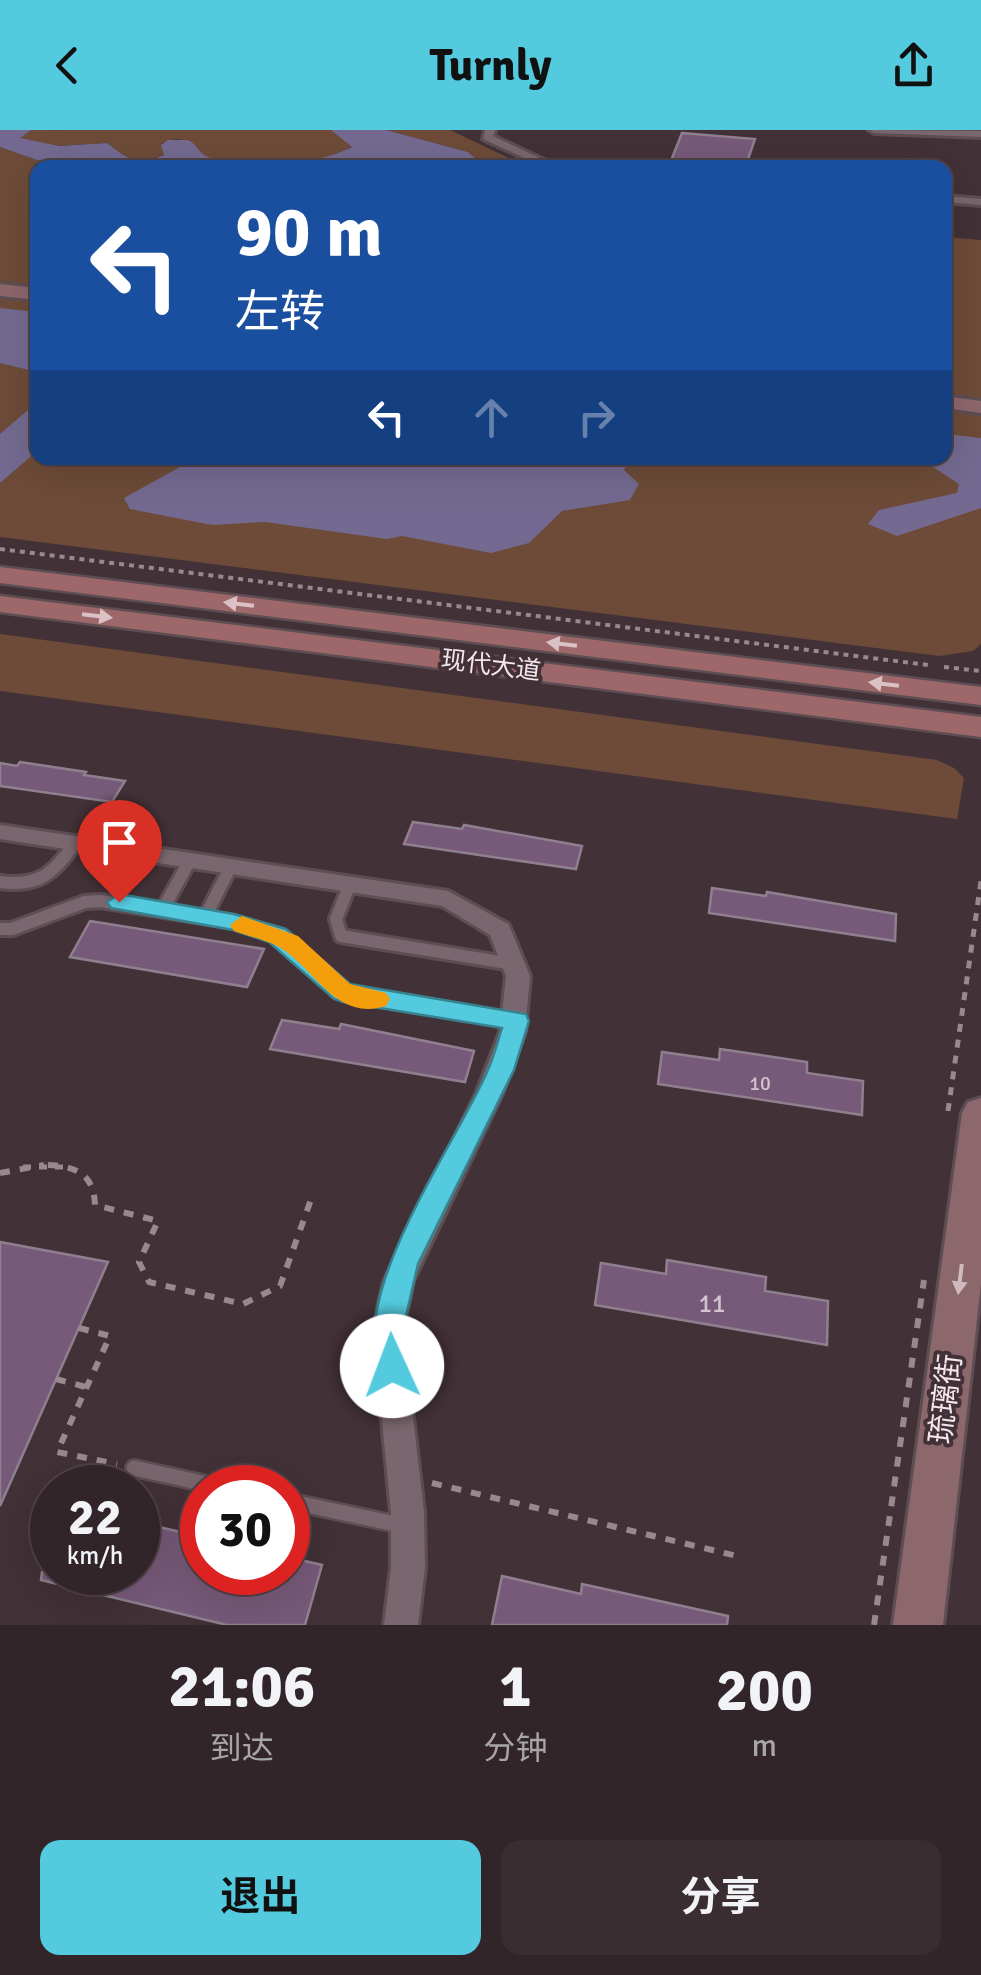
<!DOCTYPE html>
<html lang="zh">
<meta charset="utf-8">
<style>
body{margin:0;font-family:Signika,"Noto Sans SC",sans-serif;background:#3a2d31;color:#f1f3f6;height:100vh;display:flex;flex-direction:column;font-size:38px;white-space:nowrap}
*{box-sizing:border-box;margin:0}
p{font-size:32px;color:#a8a5a8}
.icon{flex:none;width:55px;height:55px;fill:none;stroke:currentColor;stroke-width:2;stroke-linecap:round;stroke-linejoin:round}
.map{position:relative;height:1495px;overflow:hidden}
.side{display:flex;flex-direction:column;background:#322529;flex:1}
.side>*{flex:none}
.banner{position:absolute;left:30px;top:30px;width:922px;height:305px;border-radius:20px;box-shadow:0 10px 40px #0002,0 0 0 2px #4d4246;background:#1a4fa0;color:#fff;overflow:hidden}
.speed{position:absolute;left:30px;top:1335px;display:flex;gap:20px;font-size:50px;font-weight:700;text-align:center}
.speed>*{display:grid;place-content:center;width:130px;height:130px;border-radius:50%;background:#322529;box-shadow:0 10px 40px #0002,0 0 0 2px #4d4246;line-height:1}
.speed small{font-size:25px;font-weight:400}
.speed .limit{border:15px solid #d22;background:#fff;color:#111}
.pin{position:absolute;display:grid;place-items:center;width:85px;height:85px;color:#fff;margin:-102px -42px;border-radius:50% 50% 50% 0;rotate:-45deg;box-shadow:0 0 10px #0007}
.pin .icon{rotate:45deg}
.me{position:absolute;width:110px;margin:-55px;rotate:358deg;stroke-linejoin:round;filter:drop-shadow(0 0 8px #0008)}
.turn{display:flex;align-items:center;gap:35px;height:210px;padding:0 40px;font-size:45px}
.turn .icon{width:130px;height:130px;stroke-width:2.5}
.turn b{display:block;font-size:70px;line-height:85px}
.lanes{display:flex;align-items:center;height:95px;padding:0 40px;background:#0003;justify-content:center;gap:50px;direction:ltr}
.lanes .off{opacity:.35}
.eta{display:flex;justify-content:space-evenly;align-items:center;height:170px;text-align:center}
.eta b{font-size:60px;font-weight:700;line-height:70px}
.button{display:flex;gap:20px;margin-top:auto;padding:20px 40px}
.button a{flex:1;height:115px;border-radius:20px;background:#54cade;color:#111;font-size:40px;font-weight:700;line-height:115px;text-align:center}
.button a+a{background:#3a2d31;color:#f1f3f6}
header{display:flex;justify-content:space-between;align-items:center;height:130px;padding:0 40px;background:#54cade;color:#111;font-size:45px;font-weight:700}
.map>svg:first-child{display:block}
.green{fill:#6d4b38}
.water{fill:#746a91}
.building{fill:#775979;stroke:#8e808f;stroke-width:2.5}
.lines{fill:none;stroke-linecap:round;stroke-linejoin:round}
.service-far1-casing{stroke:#5d4e54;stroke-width:18}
.service-casing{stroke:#5d4e54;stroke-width:20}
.minor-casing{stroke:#5d4e54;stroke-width:6}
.secondary-casing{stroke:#5d4e54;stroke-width:6}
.primary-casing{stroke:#5d4e54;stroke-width:5}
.path-far2{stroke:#98898e;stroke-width:4;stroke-dasharray:5 5;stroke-linecap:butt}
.path-far1{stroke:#98898e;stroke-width:5;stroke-dasharray:8 8;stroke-linecap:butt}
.path{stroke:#98898e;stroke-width:6;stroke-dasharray:10 10;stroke-linecap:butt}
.service-far1{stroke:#7a666e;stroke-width:12}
.service{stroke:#7a666e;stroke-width:15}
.minor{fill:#7a666e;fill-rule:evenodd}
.secondary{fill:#8c676c;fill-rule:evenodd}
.primary{fill:#9e686a;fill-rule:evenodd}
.oneway{fill:#dac1c5}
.oneway2{fill:#cfbabf}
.route{fill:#54cade;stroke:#378390;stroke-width:2.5}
.slow{fill:#f59e0b}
.labels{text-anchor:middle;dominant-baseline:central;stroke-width:8;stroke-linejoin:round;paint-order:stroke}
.number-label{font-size:20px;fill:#d4c4cf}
.street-label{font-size:25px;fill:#f3e7ec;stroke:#423137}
.near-number-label{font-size:25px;fill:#d4c4cf}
.near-street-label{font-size:30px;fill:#f3e7ec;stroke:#423137}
</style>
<header><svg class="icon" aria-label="back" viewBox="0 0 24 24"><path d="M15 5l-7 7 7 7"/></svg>Turnly<svg class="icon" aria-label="share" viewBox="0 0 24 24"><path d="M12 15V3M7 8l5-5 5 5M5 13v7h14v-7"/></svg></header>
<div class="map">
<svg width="981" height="1495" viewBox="0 0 981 1495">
<rect width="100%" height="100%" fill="#423137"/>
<!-- green -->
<g class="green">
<path d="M31,0H331L352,16C323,36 241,41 207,27C190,21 191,0 161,14L165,24C138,36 127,29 107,13L55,16L21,9V4Z"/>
<polygon points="386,0 450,0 528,37 478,37 475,28 468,22"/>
<polygon points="0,17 37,30 87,37 38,38 38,328 945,328 945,107 981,110 981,514 973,521 939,526 0,407"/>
<polygon points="0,504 937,630 954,638 964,648 957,689 0,561"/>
</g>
<!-- water -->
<g class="water">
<path d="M0,0H31L20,8L59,16L107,13C128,29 136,36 164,25L161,15L168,10H187C199,14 198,25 211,28C254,40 311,37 352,17L331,0H386L468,22L475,28L478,37H87L37,30L0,17Z"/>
<polygon points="0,178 37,182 37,242 0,233"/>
<polygon points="37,272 37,321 0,353 0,304"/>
<polygon points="945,304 981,308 981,378 897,406 868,394 879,380 957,363 959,354 919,328 945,328"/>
<polygon points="196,328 631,328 624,340 639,354 630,370 562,381 529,413 491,423 402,406 387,409 265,392 212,395 130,379 124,368"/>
</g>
<!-- building -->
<g class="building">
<polygon points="682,3 755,9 745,38 668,38"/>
<polygon points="20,632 86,642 84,645 125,651 112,672 0,656 0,633 17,636"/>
<polygon points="413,692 462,699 464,695 582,716 576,739 404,714"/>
<polygon points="712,758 766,766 767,762 896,784 895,811 709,783"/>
<polygon points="90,791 264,819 247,857 70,827"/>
<polygon points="282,890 339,899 341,894 474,921 465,952 270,919"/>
<polygon points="720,919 807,932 807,943 863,951 862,985 658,954 662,922 719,930"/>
<polygon points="0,1112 108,1132 0,1376"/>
<polygon points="667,1130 766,1147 765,1161 828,1171 827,1215 595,1175 601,1133 666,1144"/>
<polygon points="138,1392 202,1407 202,1442 288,1442 288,1427 322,1435 305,1495 227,1495 41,1450 42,1442 138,1442"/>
<polygon points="502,1446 581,1464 582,1454 728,1486 727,1495 492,1495"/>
</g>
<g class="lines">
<!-- service-far1 casing -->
<g class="service-far1-casing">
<g id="service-far1">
<path d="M0,752C39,757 53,744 75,713"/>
<polyline points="350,754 336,789 341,806 513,834"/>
<polyline points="163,779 190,730"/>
<polyline points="205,787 231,736"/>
<polyline points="0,799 12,799 85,772 101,771 234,792 278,805 343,862 513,891"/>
</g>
</g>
<!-- service casing -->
<g class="service-casing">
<g id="service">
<polyline points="134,1338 225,1358"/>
<polyline points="288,1371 405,1396"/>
</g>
</g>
<!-- minor casing -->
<g class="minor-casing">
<g id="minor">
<polygon points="485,0 495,0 493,6 561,38 546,38 483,9"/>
<polygon points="869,0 981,1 981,7 874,3"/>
<polygon points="945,66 981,69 981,75 945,72"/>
<polygon points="0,695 448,761 508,794 511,800 530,846 525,902 502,964 413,1151 403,1200 424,1382 425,1438 418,1495 384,1495 391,1438 391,1382 373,1200 384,1151 476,964 500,902 506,846 490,805 442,776 0,709"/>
</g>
</g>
<!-- secondary casing -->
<g class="secondary-casing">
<g id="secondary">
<polygon points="0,154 38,158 38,170 0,166"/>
<polygon points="945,266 981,271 981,283 945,278"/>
<polygon points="981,968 981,1154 943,1495 893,1495 962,983 968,972"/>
</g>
</g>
<!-- primary casing -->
<g class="primary-casing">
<g id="primary">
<polygon points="0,437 981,557 981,575 0,453"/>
<polygon points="0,466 981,587 981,607 0,482"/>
</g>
</g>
<!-- path-far2 -->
<g class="path-far2">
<polyline points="0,419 928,535"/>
<polyline points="944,537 981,541"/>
</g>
<!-- path-far1 -->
<g class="path-far1">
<polyline points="948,981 981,751"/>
<polyline points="23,1037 69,1037"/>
</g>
<!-- path -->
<g class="path">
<path d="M48,1035C77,1036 94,1045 95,1075L158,1091L139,1132L149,1152L243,1174L280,1156L313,1064"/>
<polyline points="0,1043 44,1035"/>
<polyline points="79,1198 110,1206 57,1322 117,1334"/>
<polyline points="56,1249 86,1257"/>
<polyline points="432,1353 737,1426"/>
<polyline points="874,1495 924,1150"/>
</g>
<!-- service-far1 -->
<use href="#service-far1" class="service-far1"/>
<!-- service -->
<use href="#service" class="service"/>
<!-- minor -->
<use href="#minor" class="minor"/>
<!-- secondary -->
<use href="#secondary" class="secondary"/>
<!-- primary -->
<use href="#primary" class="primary"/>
</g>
<!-- one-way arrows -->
<defs><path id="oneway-solid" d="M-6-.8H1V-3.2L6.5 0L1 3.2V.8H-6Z" transform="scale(2.5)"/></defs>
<g class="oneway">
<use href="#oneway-solid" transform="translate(239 474) rotate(-173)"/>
<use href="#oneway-solid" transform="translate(97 486) rotate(7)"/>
<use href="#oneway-solid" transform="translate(562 514) rotate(-173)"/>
<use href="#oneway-solid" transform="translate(884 554) rotate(-173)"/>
</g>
<use class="oneway2" href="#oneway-solid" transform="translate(960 1149) rotate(97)"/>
<!-- route -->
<path class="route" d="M119,764L234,784L286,799L350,854L526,884L529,891L514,940L418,1134L403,1199L407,1236L403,1247L392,1251L381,1247C345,1165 454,1018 487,942C494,928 497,913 502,898L343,872L334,869L269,812L233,800L111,778L107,772Z"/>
<!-- slow -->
<path class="slow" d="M242,786L298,806L350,854L386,863L390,869L386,876C335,892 314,837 279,817C266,810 248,806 234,801L230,795Z"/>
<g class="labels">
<!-- number labels -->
<g class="number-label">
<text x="760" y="953">10</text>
</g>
<!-- street labels -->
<g class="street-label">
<text transform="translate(491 535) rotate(7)">现代大道</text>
</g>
<!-- near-number labels -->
<g class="near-number-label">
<text x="712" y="1173">11</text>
</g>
<!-- near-street labels -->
<g class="near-street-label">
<text transform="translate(946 1269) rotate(-83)">琉璃街</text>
</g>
</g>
</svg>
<div class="speed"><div>22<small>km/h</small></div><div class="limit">30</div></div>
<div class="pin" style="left:119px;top:772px;background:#d93025"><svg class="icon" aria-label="arrive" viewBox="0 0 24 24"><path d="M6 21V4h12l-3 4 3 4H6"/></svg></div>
<svg class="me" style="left:392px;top:1236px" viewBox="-20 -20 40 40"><circle r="19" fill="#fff"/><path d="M0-13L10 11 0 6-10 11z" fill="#54cade"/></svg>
<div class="banner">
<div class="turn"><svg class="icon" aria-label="left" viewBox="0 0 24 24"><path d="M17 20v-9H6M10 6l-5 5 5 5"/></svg><div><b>90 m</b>左转</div></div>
<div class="lanes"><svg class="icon" aria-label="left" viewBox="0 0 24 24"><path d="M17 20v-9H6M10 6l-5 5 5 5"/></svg><svg class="icon off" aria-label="ahead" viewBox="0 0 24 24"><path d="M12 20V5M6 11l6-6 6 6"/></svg><svg class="icon off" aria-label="right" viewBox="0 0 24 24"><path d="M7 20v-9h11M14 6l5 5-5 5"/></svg></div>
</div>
</div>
<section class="side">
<div class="eta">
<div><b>21:06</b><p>到达</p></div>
<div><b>1</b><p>分钟</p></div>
<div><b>200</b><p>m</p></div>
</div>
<div class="button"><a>退出</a><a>分享</a></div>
</section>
